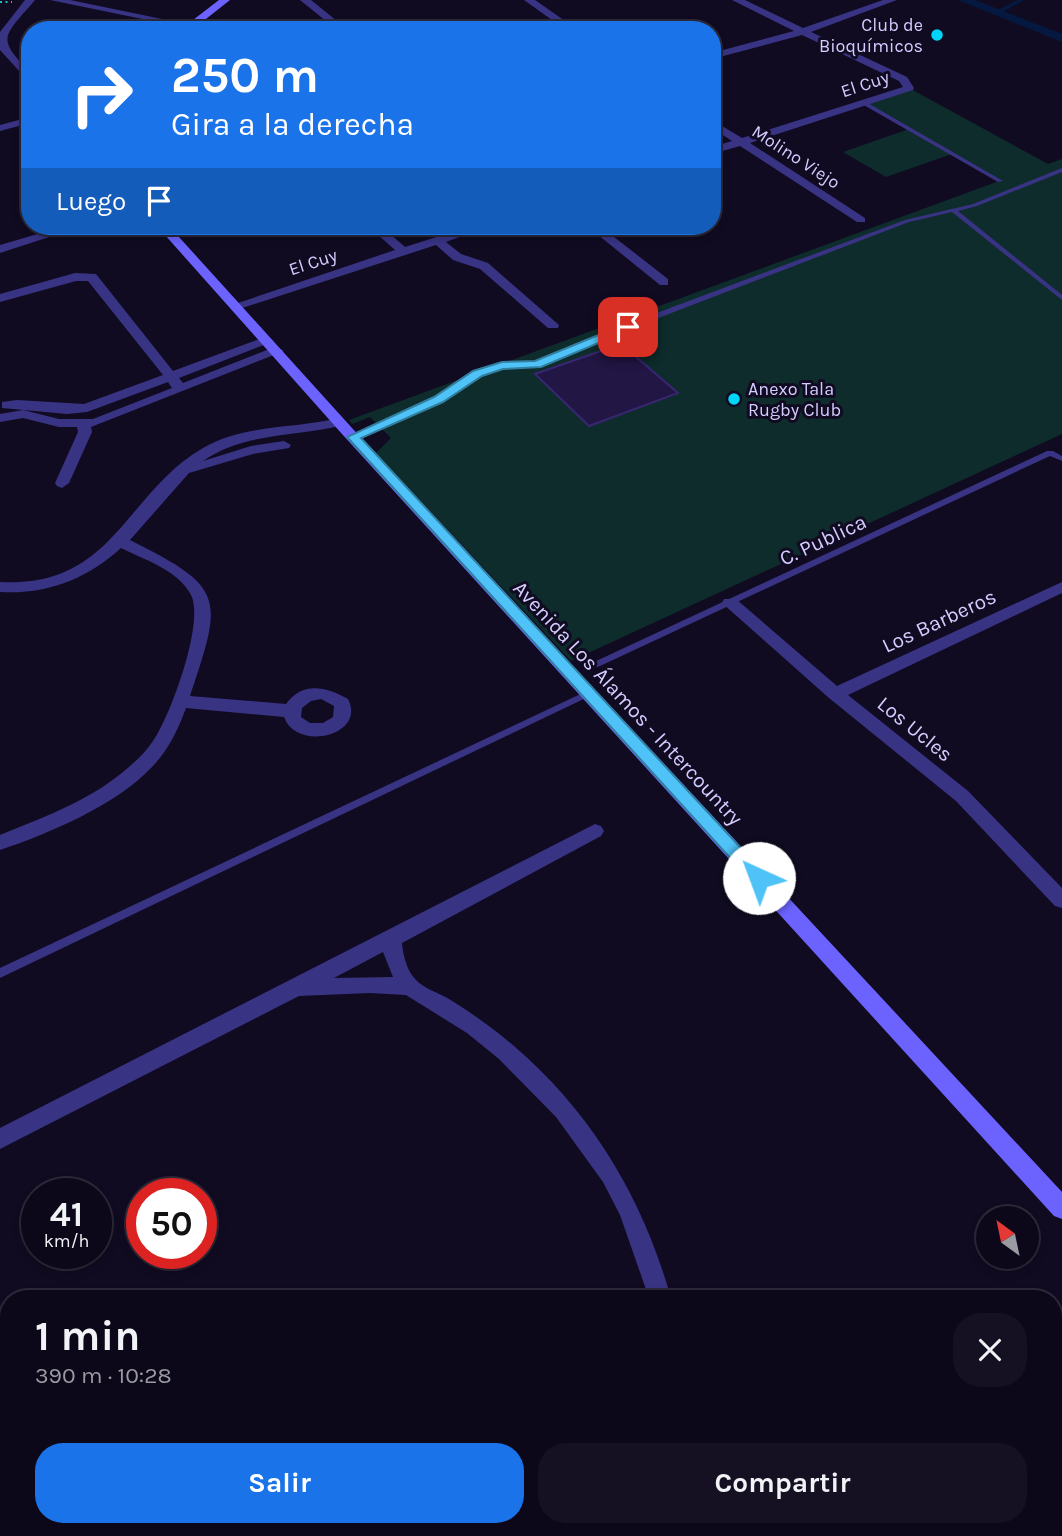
<!DOCTYPE html>
<html lang="es">
<meta charset="utf-8">
<style>
body{margin:0;font-family:Karla,sans-serif;background:#151122;color:#f1f3f6;height:100vh;display:flex;flex-direction:column;font-size:26px;white-space:nowrap}
*{box-sizing:border-box;margin:0}
p{font-size:23px;color:#9a9aa2}
.icon{flex:none;width:38px;height:38px;fill:none;stroke:currentColor;stroke-width:2;stroke-linecap:round;stroke-linejoin:round}
.map{position:relative;flex:1;overflow:hidden}
.side{position:absolute;left:0px;top:1290px;width:1062px;height:247px;display:flex;flex-direction:column;background:#0c0819;border-radius:28px 28px 0 0;box-shadow:0 4px 10px #0003,0 0 0 2px #2c2938}
.side>*{flex:none}
.top-card{position:absolute;left:21px;top:21px;width:700px;height:214px;border-radius:28px;box-shadow:0 4px 10px #0003,0 0 0 2px #2c2938;background:#1a73e8;color:#fff;overflow:hidden}
.needle{width:46px;rotate:327deg}
.tools{position:absolute;left:976px;top:1206px;display:grid;gap:14px}
.tools a{display:grid;place-items:center;width:63px;height:63px;border-radius:50%;background:#0c0819;box-shadow:0 4px 10px #0003,0 0 0 2px #2c2938;font-size:35px}
.speed{position:absolute;left:21px;top:1178px;display:flex;gap:14px;font-size:35px;font-weight:700;text-align:center}
.speed>*{display:grid;place-content:center;width:91px;height:91px;border-radius:50%;background:#0c0819;box-shadow:0 4px 10px #0003,0 0 0 2px #2c2938;line-height:1}
.speed small{font-size:18px;font-weight:400}
.speed .limit{border:10px solid #d22;background:#fff;color:#111}
.pin{position:absolute;display:grid;place-items:center;width:60px;height:60px;color:#fff;margin:-30px;border-radius:14px;box-shadow:0 4px 10px #0006}
.me{position:absolute;width:77px;margin:-38px;rotate:317deg;stroke-linejoin:round;filter:drop-shadow(0 0 5px #0008)}
.turn{display:flex;align-items:center;gap:24px;height:147px;padding:0 35px;font-size:32px}
.turn .icon{width:91px;height:91px;stroke-width:2.5}
.turn b{display:block;font-size:49px;line-height:60px}
.then{display:flex;align-items:center;height:66px;padding:0 35px;background:#0003;gap:14px;font-size:26px}
.round{display:grid;place-items:center;flex:none;width:74px;height:74px;border-radius:28px;background:#151122}
.head{display:flex;align-items:center;justify-content:space-between;height:119px;padding:0 35px}
h1{font-size:42px;font-weight:700;line-height:52px}
.cta{display:flex;gap:14px;margin-top:auto;padding:14px 35px}
.cta a{flex:1;height:80px;border-radius:28px;background:#1a73e8;color:#fff;font-size:28px;font-weight:700;line-height:80px;text-align:center}
.cta a+a{background:#151122;color:#f1f3f6}
.map>svg:first-child{display:block}
.green{fill:#0e2c2c}
.lines{fill:none;stroke-linecap:round;stroke-linejoin:round}
.stream{stroke:#051940;stroke-width:3.5}
.canal{fill:#051940;fill-rule:evenodd}
.building{fill:#211644;stroke:#382672;stroke-width:2}
.path{stroke:#24bbb7;stroke-width:2;stroke-dasharray:2 3.5;stroke-linecap:butt}
.lane{fill:#393384;fill-rule:evenodd}
.street{fill:#393384;fill-rule:evenodd}
.secondary{fill:#6c63ff;fill-rule:evenodd}
.route{fill:#4fc3f7;stroke:#337fa1;stroke-width:2}
.poi-dot{fill:#00d5f7;stroke:#100b21;stroke-width:2.5}
.labels{text-anchor:middle;dominant-baseline:central;stroke-width:6;stroke-linejoin:round;paint-order:stroke}
.far-poi-label{font-size:18px;fill:#d4ccff;stroke:#100b21;text-anchor:end}
.far-street-label{font-size:18px;fill:#d4ccff;stroke:#100b21}
.street-label{font-size:21px;fill:#d4ccff;stroke:#100b21}
</style>
<div class="map">
<svg width="1062" height="1536" viewBox="0 0 1062 1536">
<rect width="100%" height="100%" fill="#100b21"/>
<!-- green -->
<polygon class="green" points="909,88 1048,164 1062,159 1062,434 571,661 376,453 391,438 370,417 352,424 349,420 999,181 952,154 886,177 843,152 909,129 864,103"/>
<g class="lines">
<!-- stream -->
<polyline class="stream" points="998,12 1021,0"/>
<!-- canal -->
<polygon class="canal" points="958,0 975,0 1062,34 1062,42"/>
</g>
<!-- building -->
<polygon class="building" points="621,344 678,393 589,426 535,374"/>
<g class="lines">
<!-- path -->
<polyline class="path" points="0,2 12,2"/>
<!-- lane -->
<g class="lane">
<polygon points="862,102 866,102 1003,181 998,182 862,104"/>
<polygon points="1062,168 1062,172 977,206 958,211 1062,295 1062,300 952,212 909,222 580,348 539,367 502,367 480,375 441,402 356,439 353,439 349,437 435,398 474,371 501,363 535,363 574,344 905,220 973,204"/>
<polygon points="1047,451 1053,451 1062,456 1062,461 1050,456 600,666 597,667 592,664 594,662"/>
<polygon points="589,690 592,691 594,693 592,695 0,978 0,968"/>
</g>
<!-- street -->
<g class="street">
<path d="M25,0H35C27,10 12,24 8,35C3,52 30,64 30,83L0,50V32Z"/>
<polygon points="50,0 70,0 196,26 191,29"/>
<polygon points="300,0 311,0 348,30 337,30"/>
<polygon points="524,0 535,0 578,30 566,30"/>
<polygon points="732,0 745,0 803,28 883,0 897,0 811,32 907,77 914,88 913,90 750,143 865,218 865,222 857,222 740,146 712,154 712,147 732,141 712,128 712,120 742,138 903,87 899,81 802,35 712,59 712,53 794,31"/>
<polygon points="30,117 30,123 0,131 0,125"/>
<polygon points="65,226 83,226 0,253 0,245"/>
<polygon points="315,226 333,226 303,237 297,233"/>
<polygon points="368,226 381,226 405,247 471,226 488,226 446,242 461,254 488,263 559,325 558,328 548,328 480,269 453,260 436,245 239,309 229,306 395,250"/>
<polygon points="587,226 600,226 668,279 668,285 660,285"/>
<polygon points="75,273 96,274 173,371 262,338 267,337 274,341 179,378 183,383 272,348 277,347 284,351 91,427 92,432 69,483 62,488 57,486 55,483 78,432 77,427 59,427 23,418 0,422 0,414 23,410 59,419 93,419 172,388 168,382 87,412 67,414 2,408 2,402 17,400 84,404 163,375 88,281 76,281 0,302 0,294"/>
<path d="M339,418L344,419V425C297,437 244,432 203,461L251,446L284,441L291,445L289,448L253,454L189,473L130,540C226,588 223,597 190,696L286,704C303,681 326,687 348,699C367,736 296,752 284,717L186,708C178,730 168,751 151,768C116,805 48,834 0,850V835C42,818 88,801 123,772C134,763 145,753 153,741C170,717 205,622 191,595C178,570 145,560 121,548C87,579 46,595 0,592V582C114,588 124,494 203,448C243,424 295,429 339,418ZM321,699L334,706L333,717L323,723H310L301,717L302,708L311,701Z"/>
<polygon points="1062,582 1062,593 848,695 968,791 1062,888 1062,908 1055,906 956,801 829,698 722,603 724,599 736,599 837,686"/>
<path d="M595,824L601,826L604,831L601,836L402,943C403,955 407,972 417,981C425,989 439,993 449,999C472,1013 494,1029 514,1046C593,1114 643,1199 671,1298H649L620,1215L603,1182L556,1117L499,1059L467,1033L406,995L370,993L299,996L0,1149V1128ZM383,952L393,977L334,978Z"/>
<polygon points="1054,1383 1062,1386 1062,1430 1054,1427"/>
<polygon points="113,1528 159,1528 155,1536 109,1536"/>
<polygon points="667,1528 695,1528 692,1536 670,1536"/>
</g>
<!-- secondary -->
<g class="secondary">
<polygon points="219,0 230,0 192,30 180,30"/>
<polygon points="157,226 169,226 352,428 1062,1192 1062,1219 1054,1216 342,434"/>
</g>
</g>
<!-- route -->
<polygon class="route" points="628,323 634,327 632,329 541,367 503,369 482,376 443,402 361,438 765,874 768,878 759,885 753,883 347,437 434,397 473,371 502,362 535,361"/>
<!-- markers -->
<g class="poi-dot">
<circle cx="937" cy="35" r="7"/>
<circle cx="734" cy="399" r="7"/>
</g>
<g class="labels">
<!-- far-poi labels -->
<g class="far-poi-label">
<text x="923" y="25">Club de<tspan x="923" dy="21">Bioquímicos</tspan></text>
<text x="748" y="389" text-anchor="start">Anexo Tala<tspan x="748" dy="21">Rugby Club</tspan></text>
</g>
<!-- far-street labels -->
<g class="far-street-label">
<text transform="translate(865 84) rotate(-18)">El Cuy</text>
<text transform="translate(796 157) rotate(33)">Molino Viejo</text>
<text transform="translate(313 262) rotate(-18)">El Cuy</text>
</g>
<!-- street labels -->
<g class="street-label">
<text transform="translate(823 540) rotate(-25)">C. Publica</text>
<text transform="translate(939 621) rotate(-25)">Los Barberos</text>
<text transform="translate(628 703) rotate(47)">Avenida Los Álamos - Intercountry</text>
<text transform="translate(915 729) rotate(39)">Los Ucles</text>
</g>
</g>
</svg>
<div class="tools">
<a><svg class="needle" viewBox="-14 -14 28 28"><path d="M0-13l5 13h-10z" fill="#e53935"/><path d="M0 13l5-13h-10z" fill="#9a9aa2"/></svg></a>
</div>
<div class="speed"><div>41<small>km/h</small></div><div class="limit">50</div></div>
<div class="pin" style="left:628px;top:327px;background:#d93025"><svg class="icon" aria-label="arrive" viewBox="0 0 24 24"><path d="M6 21V4h12l-3 4 3 4H6"/></svg></div>
<svg class="me" style="left:759px;top:878px" viewBox="-20 -20 40 40"><circle r="19" fill="#fff"/><path d="M0-13L10 11 0 6-10 11z" fill="#4fc3f7"/></svg>
<div class="top-card">
<div class="turn"><svg class="icon" aria-label="right" viewBox="0 0 24 24"><path d="M7 20v-9h11M14 6l5 5-5 5"/></svg><div><b>250 m</b>Gira a la derecha</div></div>
<div class="then">Luego<svg class="icon" aria-label="arrive" viewBox="0 0 24 24"><path d="M6 21V4h12l-3 4 3 4H6"/></svg></div>
</div>
<section class="side">
<div class="head"><div><h1>1 min</h1><p>390 m · 10:28</p></div><a class="round"><svg class="icon" aria-label="close" viewBox="0 0 24 24"><path d="M6 6l12 12M18 6L6 18"/></svg></a></div>
<div class="cta"><a>Salir</a><a>Compartir</a></div>
</section>
</div>
